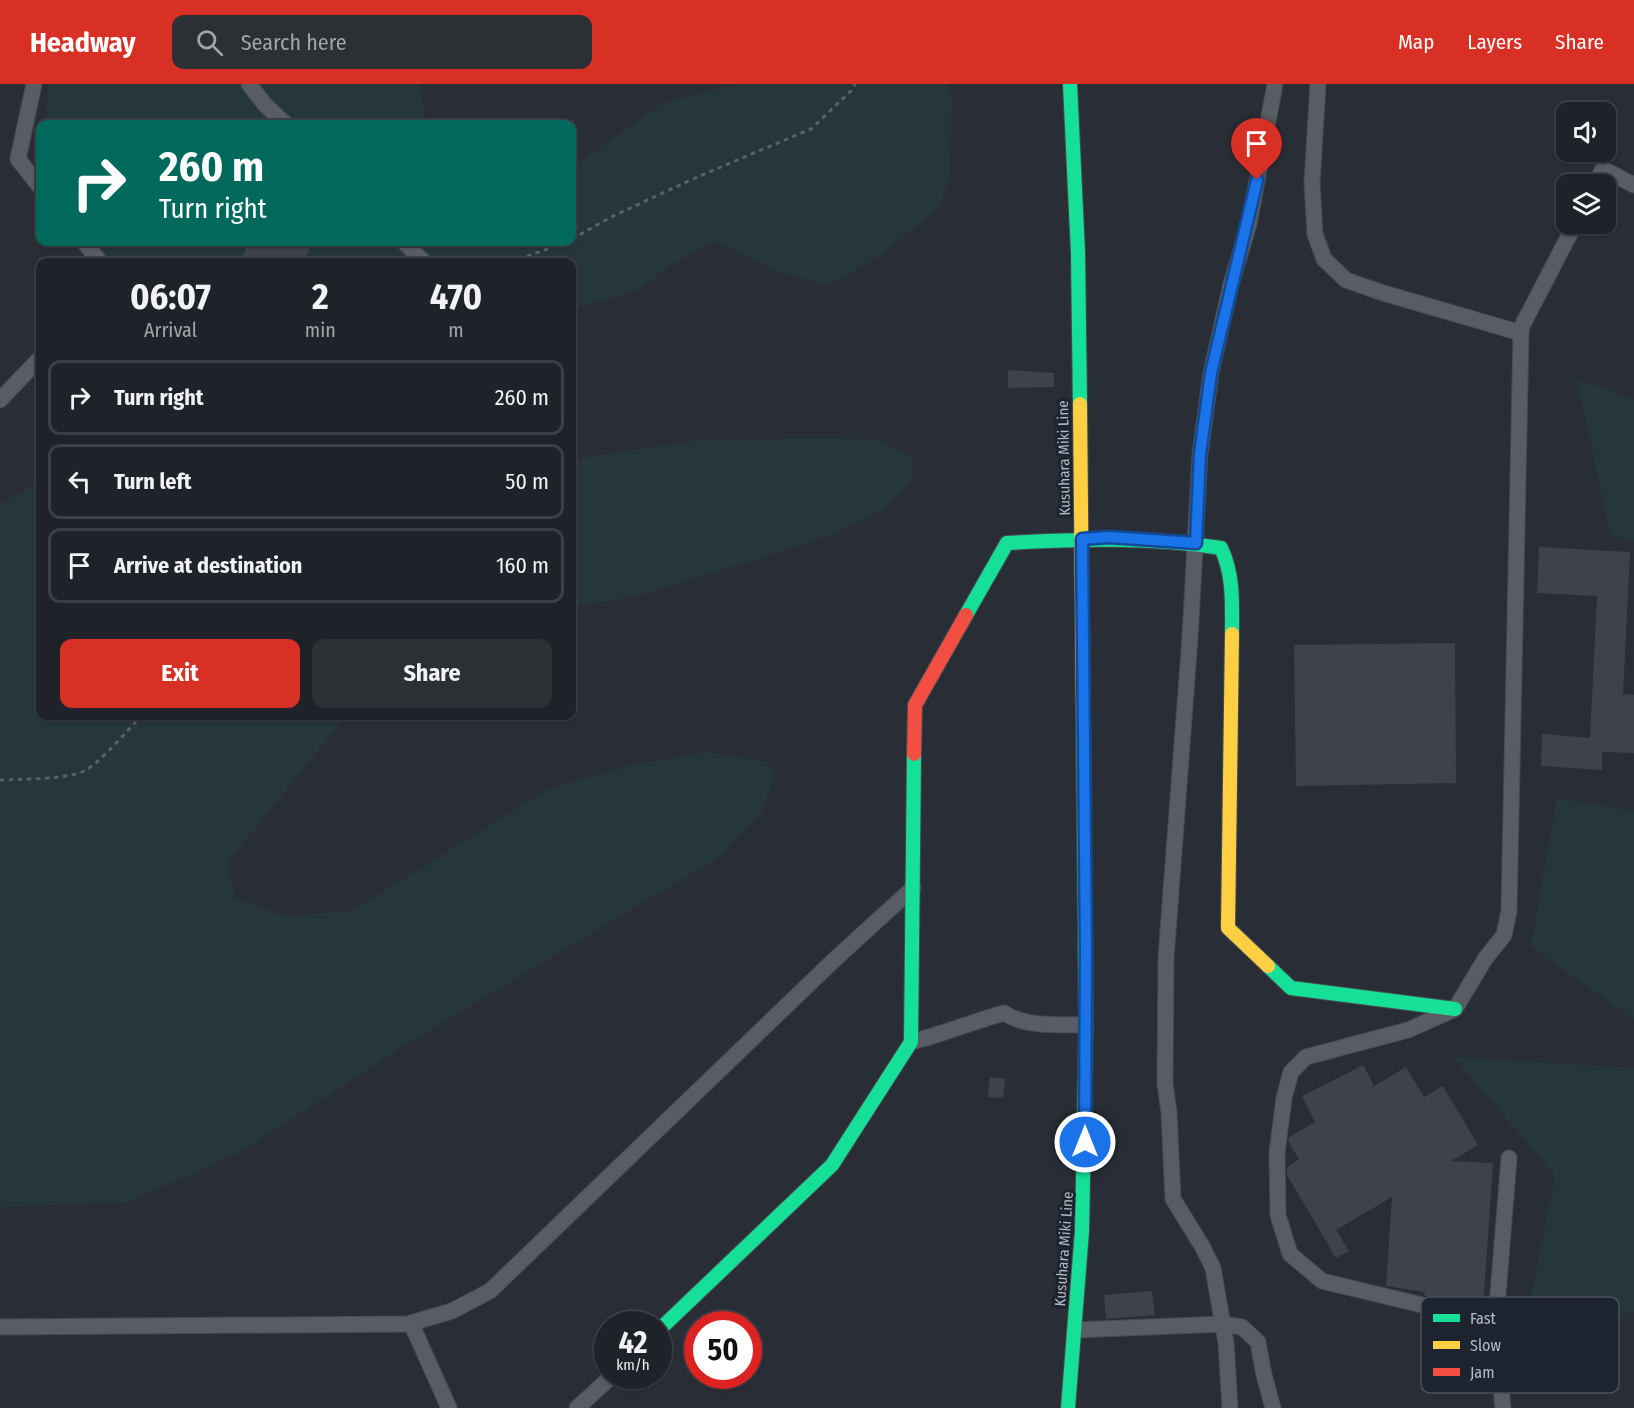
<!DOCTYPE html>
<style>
body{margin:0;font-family:"Fira Sans Condensed",sans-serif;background:#2c2f34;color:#f1f3f6;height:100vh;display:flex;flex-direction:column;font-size:22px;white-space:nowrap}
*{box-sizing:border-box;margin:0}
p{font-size:20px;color:#a1a4a8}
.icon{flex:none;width:33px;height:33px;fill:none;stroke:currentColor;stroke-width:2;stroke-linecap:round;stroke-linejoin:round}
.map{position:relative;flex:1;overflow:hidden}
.side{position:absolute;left:36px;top:174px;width:540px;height:462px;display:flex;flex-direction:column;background:#1f2228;border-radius:12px;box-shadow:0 2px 4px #0004,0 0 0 2px #3c3f45}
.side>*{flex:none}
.hud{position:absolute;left:36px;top:36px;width:540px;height:126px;border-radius:12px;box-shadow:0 2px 4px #0004,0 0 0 2px #3c3f45;background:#00695c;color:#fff;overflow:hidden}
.fabs{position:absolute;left:1556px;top:18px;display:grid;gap:12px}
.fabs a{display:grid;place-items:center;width:60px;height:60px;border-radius:12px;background:#1f2228;box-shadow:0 2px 4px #0004,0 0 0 2px #3c3f45;font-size:30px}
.speed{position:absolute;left:594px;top:1227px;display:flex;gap:12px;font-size:30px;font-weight:700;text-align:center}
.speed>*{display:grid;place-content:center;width:78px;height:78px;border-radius:50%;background:#1f2228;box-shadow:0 2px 4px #0004,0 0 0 2px #3c3f45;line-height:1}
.speed small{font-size:15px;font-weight:400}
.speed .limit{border:9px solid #d22;background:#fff;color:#111}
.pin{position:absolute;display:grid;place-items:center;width:51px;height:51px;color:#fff;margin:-62px -26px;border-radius:50% 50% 50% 0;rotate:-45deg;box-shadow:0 0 6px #0007}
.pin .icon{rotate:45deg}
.me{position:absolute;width:66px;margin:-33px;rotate:0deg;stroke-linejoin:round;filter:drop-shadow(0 0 4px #0008)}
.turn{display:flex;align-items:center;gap:21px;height:126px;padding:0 24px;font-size:27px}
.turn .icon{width:78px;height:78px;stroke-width:2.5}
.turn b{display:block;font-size:42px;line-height:51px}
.eta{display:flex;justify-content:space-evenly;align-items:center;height:102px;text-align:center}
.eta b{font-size:36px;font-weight:700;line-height:42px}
.cta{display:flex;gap:12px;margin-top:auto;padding:12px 24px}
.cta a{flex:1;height:69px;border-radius:12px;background:#d93025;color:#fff;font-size:24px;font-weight:700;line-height:69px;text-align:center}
.cta a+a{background:#2c2f34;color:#f1f3f6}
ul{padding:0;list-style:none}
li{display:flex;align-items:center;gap:18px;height:75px;margin:0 12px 9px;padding:0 12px;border:3px solid #3c3f45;border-radius:12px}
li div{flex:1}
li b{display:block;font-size:22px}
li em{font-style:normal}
header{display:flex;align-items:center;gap:36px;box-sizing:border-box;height:84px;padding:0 30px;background:#d93025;color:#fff}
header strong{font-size:28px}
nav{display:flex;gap:33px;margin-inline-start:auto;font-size:21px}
.search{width:420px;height:54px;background:#2c2f34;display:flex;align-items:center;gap:15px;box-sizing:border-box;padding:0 21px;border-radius:12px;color:#a1a4a8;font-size:22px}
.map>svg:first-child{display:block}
.green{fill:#26373b}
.building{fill:#3e424a}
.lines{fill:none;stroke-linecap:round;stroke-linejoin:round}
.street-casing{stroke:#474b53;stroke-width:17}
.fast-casing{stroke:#474b53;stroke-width:16}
.slow-casing{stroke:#474b53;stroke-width:16}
.jam-casing{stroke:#474b53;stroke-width:16}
.path{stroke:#5a6066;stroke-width:3;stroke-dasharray:4.5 4.5;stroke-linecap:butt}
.street{stroke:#585c63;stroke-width:15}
.fast{stroke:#16e098;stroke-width:14}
.slow{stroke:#ffcf43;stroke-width:14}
.jam{stroke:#f24e42;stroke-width:14}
.route-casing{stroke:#114b97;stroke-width:15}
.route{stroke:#1a73e8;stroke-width:10}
.labels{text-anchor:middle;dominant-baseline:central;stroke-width:6;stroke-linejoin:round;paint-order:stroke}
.street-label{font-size:15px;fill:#b3bac7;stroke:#1d2430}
.key{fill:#1d2430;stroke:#4a515d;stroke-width:1.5}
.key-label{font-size:16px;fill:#b3bac7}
</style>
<header>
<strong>Headway</strong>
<div class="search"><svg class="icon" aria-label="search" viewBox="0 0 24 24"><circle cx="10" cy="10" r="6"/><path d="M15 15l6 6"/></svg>Search here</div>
<nav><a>Map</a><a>Layers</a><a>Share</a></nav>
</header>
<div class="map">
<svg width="1634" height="1324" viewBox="0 0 1634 1324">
<rect width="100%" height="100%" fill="#292e36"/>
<!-- green -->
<g class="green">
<polygon points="48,0 419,0 427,40 45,40"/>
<polygon points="735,0 947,0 952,15 950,92 939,124 878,173 828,202 773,185 714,157 668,183 639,206 572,225 572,178 105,178 95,158 572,158 572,84 661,20"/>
<polygon points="1577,295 1634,315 1634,458 1610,450"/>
<polygon points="824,354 879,356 912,374 912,396 883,426 818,456 634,513 572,523 572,379 592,372 700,356"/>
<polygon points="40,398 40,632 346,632 228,778 235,814 283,832 352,827 550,704 637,680 706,668 768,678 775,693 761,729 718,774 412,957 239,1069 127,1118 0,1123 0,420"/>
<polygon points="1557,714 1634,727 1634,935 1531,863"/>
<polygon points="1453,973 1634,984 1634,1228 1524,1247 1555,1091"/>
</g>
<!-- building -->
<g class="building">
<polygon points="259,158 304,158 311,160 304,178 241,178 248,160 257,163"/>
<polygon points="1008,286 1054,289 1054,303 1008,304"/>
<polygon points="1539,463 1630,468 1623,610 1634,611 1634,669 1602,668 1602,686 1541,682 1542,650 1590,654 1597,512 1537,509"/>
<polygon points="1455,559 1456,699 1296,702 1294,561"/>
<polygon points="1363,981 1374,1002 1406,983 1424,1013 1443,1002 1478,1061 1451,1077 1493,1079 1483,1224 1461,1223 1445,1216 1445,1214 1424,1212 1425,1208 1386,1202 1392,1113 1336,1146 1349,1167 1336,1174 1287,1091 1287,1083 1299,1075 1288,1057 1289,1053 1315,1038 1302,1012"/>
<polygon points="990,993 1005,995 1003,1014 988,1013"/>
<polygon points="1152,1207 1155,1231 1106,1235 1104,1211"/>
</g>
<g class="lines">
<!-- street casing -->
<g class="street-casing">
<g id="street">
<polyline points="34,0 18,75 40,103"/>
<polyline points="249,0 266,22 286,40"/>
<polyline points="1318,0 1312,99 1315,150 1324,175 1346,196 1380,208 1521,249"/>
<polyline points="1595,100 1603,85 1634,101"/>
<polyline points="84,158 100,178"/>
<polyline points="404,158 424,178"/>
<polyline points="0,316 40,274"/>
<path d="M911,958C943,950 972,938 1004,929C1027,944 1060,940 1086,941"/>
<polyline points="411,1239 449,1324"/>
<polyline points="0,1243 408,1240 452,1227 490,1207 834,876 913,804"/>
<polyline points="1075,1246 1223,1240 1242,1243 1258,1258 1264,1291 1273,1324"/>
<polyline points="1495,1247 1443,1226 1322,1197 1290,1170 1278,1131 1277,1069 1284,1014 1291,988 1306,973 1408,946 1455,925 1485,875 1504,851 1509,827 1521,249 1522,242 1575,140"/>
<polyline points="577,1324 612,1292"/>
<polyline points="1230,1324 1226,1259 1213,1184 1202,1162 1173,1115 1169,1029 1165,999 1166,874 1190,554 1200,370 1211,289 1231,200 1249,140 1275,0"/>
<polyline points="1503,1324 1495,1247 1509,1074"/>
</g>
</g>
<!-- fast casing -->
<g class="fast-casing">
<g id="fast">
<polyline points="1070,0 1078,169 1080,320"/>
<path d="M966,531L1007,459C1079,455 1150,453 1221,464C1234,491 1232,521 1232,550"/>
<polyline points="1268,882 1291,904 1455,925"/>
<polyline points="658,1247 832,1081 911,958 914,670"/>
<polyline points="1068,1324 1082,1147 1086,941 1083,629"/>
</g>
</g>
<!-- slow casing -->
<g class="slow-casing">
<g id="slow">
<polyline points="1080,320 1083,629"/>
<polyline points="1232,550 1228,844 1268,882"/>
</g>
</g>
<!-- jam casing -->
<g class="jam-casing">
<polyline id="jam" points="914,670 915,621 966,531"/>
</g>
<!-- path -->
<g class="path">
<polyline points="572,155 611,133 695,94 811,45 853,5 855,0"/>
<polyline points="510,178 567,158"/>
<path d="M0,696C20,695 66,696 84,687C100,679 128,646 141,632"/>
</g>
<!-- street -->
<use href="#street" class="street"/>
<!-- fast -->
<use href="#fast" class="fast"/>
<!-- slow -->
<use href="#slow" class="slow"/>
<!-- jam -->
<use href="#jam" class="jam"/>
</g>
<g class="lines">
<!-- route casing -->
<g class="route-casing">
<polyline id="route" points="1085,1058 1086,867 1082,455 1109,453 1196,459 1200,370 1211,289 1257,96"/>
</g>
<!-- route -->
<use href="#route" class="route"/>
</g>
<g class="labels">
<!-- street labels -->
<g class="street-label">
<text transform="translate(1064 374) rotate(-91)">Kusuhara Miki Line</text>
<text transform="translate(1064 1165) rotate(-86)">Kusuhara Miki Line</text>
</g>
</g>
<!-- legend -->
<rect x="1421" y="1213" width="198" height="96" rx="9" class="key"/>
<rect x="1433" y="1230" width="27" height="8" fill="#16e098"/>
<rect x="1433" y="1257" width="27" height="8" fill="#ffcf43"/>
<rect x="1433" y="1284" width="27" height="8" fill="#f24e42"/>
<g class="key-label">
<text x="1470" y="1240">Fast</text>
<text x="1470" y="1267">Slow</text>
<text x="1470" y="1294">Jam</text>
</g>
</svg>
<div class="fabs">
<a><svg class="icon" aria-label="sound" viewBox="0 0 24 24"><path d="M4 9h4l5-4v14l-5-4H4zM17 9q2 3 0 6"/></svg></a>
<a><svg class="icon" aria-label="layers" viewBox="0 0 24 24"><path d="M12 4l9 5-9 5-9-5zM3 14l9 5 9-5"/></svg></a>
</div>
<div class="speed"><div>42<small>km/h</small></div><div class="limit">50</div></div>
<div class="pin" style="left:1257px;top:96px;background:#d93025"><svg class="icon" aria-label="arrive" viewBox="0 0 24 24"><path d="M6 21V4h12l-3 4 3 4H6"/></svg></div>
<svg class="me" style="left:1085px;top:1058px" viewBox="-20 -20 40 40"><circle r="17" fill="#1a73e8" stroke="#fff" stroke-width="3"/><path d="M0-11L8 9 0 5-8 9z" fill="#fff"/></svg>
<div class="hud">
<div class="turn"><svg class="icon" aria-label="right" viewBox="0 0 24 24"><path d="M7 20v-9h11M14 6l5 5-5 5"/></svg><div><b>260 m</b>Turn right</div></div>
</div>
<section class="side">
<div class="eta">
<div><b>06:07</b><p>Arrival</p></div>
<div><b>2</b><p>min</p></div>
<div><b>470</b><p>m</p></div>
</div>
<ul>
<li><svg class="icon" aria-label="right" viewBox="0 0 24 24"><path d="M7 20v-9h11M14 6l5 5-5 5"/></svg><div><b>Turn right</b></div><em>260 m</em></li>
<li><svg class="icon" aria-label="left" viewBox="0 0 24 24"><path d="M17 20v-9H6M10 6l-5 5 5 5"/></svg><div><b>Turn left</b></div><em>50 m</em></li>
<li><svg class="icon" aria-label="arrive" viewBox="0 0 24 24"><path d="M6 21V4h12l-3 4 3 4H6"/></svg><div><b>Arrive at destination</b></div><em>160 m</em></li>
</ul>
<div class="cta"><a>Exit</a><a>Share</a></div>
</section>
</div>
